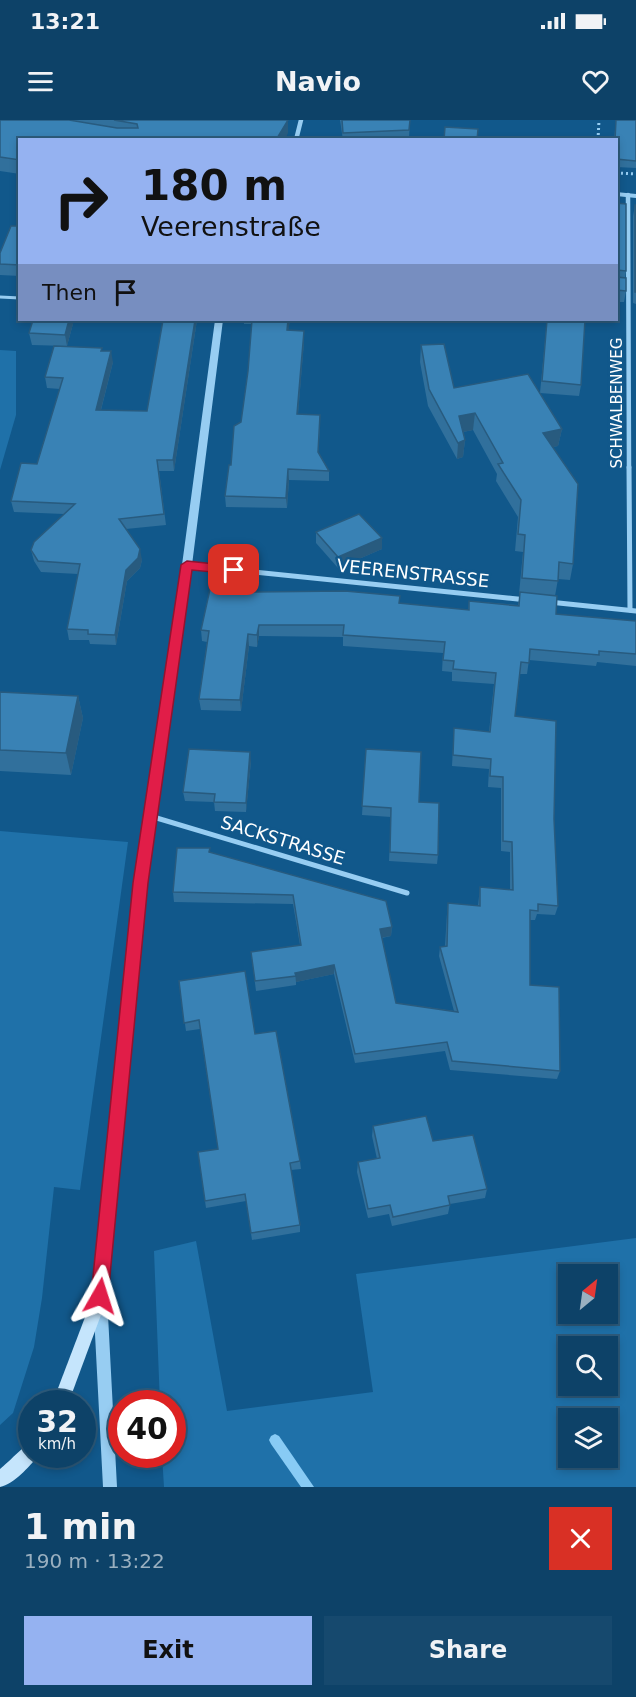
<!DOCTYPE html>
<meta charset="utf-8">
<style>
body{margin:0;font-family:"DejaVu Sans",sans-serif;background:#16496e;color:#f1f3f6;height:100vh;display:flex;flex-direction:column;font-size:22px;white-space:nowrap}
*{box-sizing:border-box;margin:0}
p{font-size:20px;color:#9ab0c0}
.icon{flex:none;width:33px;height:33px;fill:none;stroke:currentColor;stroke-width:2;stroke-linecap:round;stroke-linejoin:round}
.map{position:relative;height:1367px;overflow:hidden}
.panel{display:flex;flex-direction:column;background:#0d4268;flex:1}
.panel>*{flex:none}
.hud{position:absolute;left:18px;top:18px;width:600px;height:183px;border-radius:0px;box-shadow:0 3px 9px #0003,0 0 0 2px #2d5b7c;background:#95b2f1;color:#111;overflow:hidden}
.needle{width:39px;rotate:29deg}
.controls{position:absolute;left:558px;top:1144px;display:grid;gap:12px}
.controls a{display:grid;place-items:center;width:60px;height:60px;border-radius:0px;background:#0d4268;box-shadow:0 3px 9px #0003,0 0 0 2px #2d5b7c;font-size:30px}
.speed{position:absolute;left:18px;top:1270px;display:flex;gap:12px;font-size:30px;font-weight:700;text-align:center}
.speed>*{display:grid;place-content:center;width:78px;height:78px;border-radius:50%;background:#0d4268;box-shadow:0 3px 9px #0003,0 0 0 2px #2d5b7c;line-height:1}
.speed small{font-size:15px;font-weight:400}
.speed .limit{border:9px solid #d22;background:#fff;color:#111}
.pin{position:absolute;display:grid;place-items:center;width:51px;height:51px;color:#fff;margin:-26px;border-radius:12px;box-shadow:0 3px 9px #0006}
.me{position:absolute;width:66px;margin:-33px;rotate:6deg;stroke-linejoin:round;filter:drop-shadow(0 0 4px #0008)}
.turn{display:flex;align-items:center;gap:21px;height:126px;padding:0 24px;font-size:27px}
.turn .icon{width:78px;height:78px;stroke-width:2.5}
.turn b{display:block;font-size:42px;line-height:51px}
.then{display:flex;align-items:center;height:57px;padding:0 24px;background:#0003;gap:12px;font-size:22px}
.round{display:grid;place-items:center;flex:none;width:63px;height:63px;border-radius:0px;background:#16496e}
.headline{display:flex;align-items:center;justify-content:space-between;height:102px;padding:0 24px}
h1{font-size:36px;font-weight:700;line-height:45px}
.cta{display:flex;gap:12px;margin-top:auto;padding:12px 24px}
.cta a{flex:1;height:69px;border-radius:0px;background:#95b2f1;color:#111;font-size:24px;font-weight:700;line-height:69px;text-align:center}
.cta a+a{background:#16496e;color:#f1f3f6}
.status{display:flex;justify-content:space-between;align-items:center;height:42px;padding:0 30px;background:#0d4268;direction:ltr}
.status svg{height:16px;fill:currentColor}
header{display:flex;justify-content:space-between;align-items:center;height:78px;padding:0 24px;background:#0d4268;font-size:27px;font-weight:700}
.map>svg:first-child{display:block}
.green{fill:#1f71a9;fill-rule:evenodd}
.lines{fill:none;stroke-linecap:round;stroke-linejoin:round}
.stream{fill:#88cbf5;fill-rule:evenodd}
.path{stroke:#97cdf2;stroke-width:3;stroke-dasharray:2 3;stroke-linecap:butt}
.service{stroke:#97cdf2;stroke-width:3}
.minor-far1{stroke:#97cdf2;stroke-width:4.5}
.minor{stroke:#97cdf2;stroke-width:5}
.tertiary{fill:#97cdf2;fill-rule:evenodd}
.secondary{fill:#c5e5fc;fill-rule:evenodd}
.wall{fill:#31709c}
.shaded-wall{fill:#285b7f}
.building{fill:#3982b5;stroke:#285b7f;stroke-width:1.5}
.route{fill:#e11d48;stroke:#92132f;stroke-width:1.5}
.labels{text-anchor:middle;dominant-baseline:central;stroke-width:5;stroke-linejoin:round;paint-order:stroke}
.far-street-label{font-size:15px;fill:#fff;stroke:#11588b}
.street-label{font-size:18px;fill:#fff;stroke:#11588b}
</style>
<div class="status"><b>13:21</b><svg viewBox="0 0 49 12"><path d="M0 12V9h3v3zM5 12V6h3v6zM10 12V3h3v9zM15 12V0h3v12zM26 1h20v11H26zM47 4h2v5h-2z"/></svg></div>
<header><svg class="icon" aria-label="menu" viewBox="0 0 24 24"><path d="M4 6h16M4 12h16M4 18h16"/></svg>Navio<svg class="icon" aria-label="heart" viewBox="0 0 24 24"><path d="M12 20l-8-8c-3-5 5-10 8-4 3-6 11-1 8 4z"/></svg></header>
<div class="map">
<svg width="636" height="1367" viewBox="0 0 636 1367">
<rect width="100%" height="100%" fill="#11588b"/>
<!-- green -->
<g class="green">
<polygon points="0,230 16,231 16,295 0,350"/>
<polygon points="0,711 128,722 80,1070 54,1067 42,1178 34,1227 13,1293 0,1305"/>
<path d="M636,1118V1367H164L162,1335H172V1284H160L154,1131L196,1121L227,1291L373,1272L356,1154ZM568,1155H608V1194H568ZM568,1227H608V1266H568ZM568,1299H608V1338H568Z"/>
</g>
<g class="lines">
<!-- stream -->
<polygon class="stream" points="275,1314 279,1316 314,1367 301,1367 271,1324 269,1320 271,1316"/>
<!-- path -->
<g class="path">
<polyline points="598,20 599,0"/>
<polyline points="616,53 636,54"/>
</g>
<!-- service -->
<polyline class="service" points="0,177 20,178"/>
<!-- minor-far1 -->
<g class="minor-far1">
<polyline points="296,20 301,0"/>
<polyline points="628,75 629,348"/>
</g>
<!-- minor -->
<g class="minor">
<polyline points="629,347 630,490"/>
<polyline points="187,445 527,480"/>
<polyline points="549,482 636,491"/>
<polyline points="150,696 407,773"/>
</g>
<!-- tertiary -->
<g class="tertiary">
<polygon points="616,72 636,74 636,78 616,76"/>
<polygon points="215,200 223,200 192,445 144,783 107,1176 117,1367 103,1367 93,1176 132,783 182,445"/>
</g>
<!-- secondary -->
<g class="secondary">
<polygon points="100,1168 105,1171 108,1176 68,1284 52,1284 95,1171"/>
<path d="M32,1322V1335L38,1336C29,1347 14,1364 0,1367V1349C8,1343 23,1326 32,1322Z"/>
</g>
</g>
<!-- wall -->
<g class="wall">
<polygon points="0,0 288,0 288,13 20,20 20,54 0,51"/>
<polygon points="340,0 410,0 409,18 343,20"/>
<polygon points="616,0 636,0 636,48 616,47 616,20 614,20"/>
<polygon points="616,83 626,151 625,158 626,171 624,182 616,182"/>
<polygon points="635,85 636,85 636,184 633,183 633,96"/>
<polygon points="20,106 20,156 0,155 0,133"/>
<polygon points="33,200 74,200 67,226 32,225 29,213"/>
<polygon points="163,200 197,200 174,351 159,351 166,405 126,409 142,440 140,448 127,461 116,525 90,524 89,520 69,520 67,509 78,454 41,452 34,441 31,430 64,394 14,392 11,381 37,344 60,269 47,268 45,257 102,231 113,242 101,290 147,291"/>
<polygon points="244,200 290,200 288,210 304,211 304,222 298,294 320,306 318,333 329,351 329,361 289,360 287,388 226,387 225,376 241,302 248,251 252,204 244,204"/>
<polygon points="547,200 585,200 581,265 579,276 540,273 562,309 558,326 553,327 573,444 570,460 558,459 555,476 556,494 636,501 636,546 597,542 596,546 529,540 527,554 520,554 515,596 554,699 558,786 555,795 537,794 535,800 530,800 530,865 560,951 557,959 450,950 445,931 355,943 334,854 296,862 296,865 256,871 251,832 300,825 293,784 174,782 173,772 210,732 392,807 391,816 382,818 396,883 454,891 439,836 440,827 445,826 447,793 448,783 478,786 480,767 510,770 510,732 501,731 501,668 488,667 489,649 452,646 454,608 489,612 494,564 452,561 452,552 442,551 443,533 343,526 343,517 259,516 257,527 249,526 241,591 201,590 199,579 207,522 202,521 201,510 256,472 468,490 469,481 518,485 520,474 519,474 523,432 515,431 518,397 496,361 497,354 473,310 463,312 465,320 463,337 457,339 428,286 420,242 421,225 454,268 540,273"/>
<polygon points="316,412 382,418 382,429 338,448 316,423"/>
<polygon points="0,572 78,576 83,598 71,655 0,651"/>
<polygon points="366,629 419,682 438,735 437,744 389,741 391,697 362,695"/>
<polygon points="251,641 246,692 215,691 214,682 185,681 183,672"/>
<polygon points="179,861 255,914 300,1041 301,1049 291,1050 300,1105 300,1112 252,1120 246,1081 206,1088 205,1081 218,1029 200,909 186,911"/>
<polygon points="373,1006 433,1021 487,1069 485,1078 450,1084 448,1094 392,1106 389,1094 368,1098 357,1052 358,1042 377,1039 372,1016"/>
</g>
<!-- shaded-wall -->
<g class="shaded-wall">
<polygon points="288,0 288,13 285,20 276,20"/>
<polygon points="69,200 74,200 67,226 65,215"/>
<polygon points="195,200 197,200 174,351 173,340"/>
<polygon points="288,200 290,200 287,221 287,210"/>
<polygon points="304,211 304,222 297,305 297,294"/>
<polygon points="111,231 113,242 98,301 96,290"/>
<polygon points="475,293 473,310 458,313 459,296"/>
<polygon points="562,309 558,326 540,330 543,313"/>
<polygon points="465,320 463,337 457,339 458,323"/>
<polygon points="288,349 289,360 287,388 286,378"/>
<polygon points="382,418 382,429 338,448 338,437"/>
<polygon points="140,429 142,440 140,448 127,461 116,525 115,515 126,450"/>
<polygon points="259,505 259,516 257,527 257,515"/>
<polygon points="248,514 249,526 241,591 240,580"/>
<polygon points="78,576 83,598 71,655 66,633"/>
<polygon points="250,632 251,641 246,692 246,683"/>
<polygon points="392,807 391,816 379,818 380,809"/>
<polygon points="334,845 334,854 296,862 295,853"/>
</g>
<!-- building -->
<g class="building">
<polygon points="0,0 69,0 117,8 138,8 137,4 114,0 288,0 276,20 20,20 20,40 0,37"/>
<polygon points="342,0 410,0 409,10 343,13"/>
<polygon points="616,0 636,0 636,41 616,39 616,20 615,20"/>
<polygon points="445,7 478,9 477,20 444,20"/>
<polygon points="616,83 626,84 626,151 617,150 616,152"/>
<rect x="635" y="85" width="1" height="87"/>
<polygon points="11,106 20,106 20,145 0,144 0,133"/>
<polygon points="616,157 626,158 626,171 616,170"/>
<polygon points="33,200 69,200 65,215 29,213"/>
<polygon points="163,200 195,200 173,340 157,340 164,394 119,399 140,429 138,438 126,450 115,515 88,514 88,510 67,509 80,444 38,441 31,430 34,422 75,384 11,381 21,343 37,344 63,258 45,257 54,226 102,228 101,231 111,231 96,290 147,291"/>
<polygon points="252,200 288,200 287,210 304,211 297,294 320,295 318,332 329,351 288,349 286,378 225,376 229,345 231,345 234,306 241,302 248,251"/>
<polygon points="547,200 585,200 581,265 542,261"/>
<polygon points="444,224 454,268 528,254 562,309 543,313 578,364 573,444 559,442 558,461 522,458 525,415 518,414 521,380 498,344 503,343 475,293 459,296 465,320 458,323 429,269 421,225"/>
<polygon points="359,394 382,418 338,437 316,412"/>
<polygon points="212,460 256,464 254,472 345,471 400,476 399,483 469,490 469,481 519,486 520,472 557,476 556,494 636,501 636,534 599,531 599,535 530,529 529,543 521,542 515,596 556,601 554,699 558,786 538,784 538,791 530,790 530,865 559,867 560,951 452,941 447,922 355,934 334,845 295,853 296,856 255,861 251,832 301,825 293,775 173,772 177,728 210,728 209,732 386,781 392,807 380,809 396,883 458,892 440,827 447,826 448,783 480,786 480,767 513,770 512,722 503,721 503,657 490,656 491,639 453,635 454,608 490,612 496,553 453,549 454,541 443,540 445,522 343,515 344,505 259,505 257,515 248,514 240,580 199,579 209,511 201,510"/>
<polygon points="0,572 78,576 66,633 0,630"/>
<polygon points="189,629 250,632 246,683 214,682 215,674 183,672"/>
<polygon points="366,629 421,632 419,682 439,683 438,735 390,732 391,688 362,686"/>
<polygon points="245,851 255,914 276,911 300,1041 290,1043 300,1105 251,1113 245,1074 205,1081 198,1032 218,1029 199,900 184,903 179,861"/>
<polygon points="426,996 433,1021 473,1015 487,1069 448,1076 450,1085 393,1097 390,1085 368,1089 358,1042 380,1038 373,1006"/>
</g>
<!-- route -->
<polygon class="route" points="187,441 234,446 240,450 234,454 192,450 148,763 108,1176 106,1182 100,1185 94,1182 91,1176 133,763 181,445"/>
<g class="labels">
<!-- far-street labels -->
<g class="far-street-label">
<text transform="translate(617 283) rotate(-90)">SCHWALBENWEG</text>
</g>
<!-- street labels -->
<g class="street-label">
<text transform="translate(413 453) rotate(6)">VEERENSTRASSE</text>
<text transform="translate(283 720) rotate(17)">SACKSTRASSE</text>
</g>
</g>
</svg>
<div class="controls">
<a><svg class="needle" viewBox="-14 -14 28 28"><path d="M0-13l5 13h-10z" fill="#e53935"/><path d="M0 13l5-13h-10z" fill="#9ab0c0"/></svg></a>
<a><svg class="icon" aria-label="search" viewBox="0 0 24 24"><circle cx="10" cy="10" r="6"/><path d="M15 15l6 6"/></svg></a>
<a><svg class="icon" aria-label="layers" viewBox="0 0 24 24"><path d="M12 4l9 5-9 5-9-5zM3 14l9 5 9-5"/></svg></a>
</div>
<div class="speed"><div>32<small>km/h</small></div><div class="limit">40</div></div>
<div class="pin" style="left:234px;top:450px;background:#d93025"><svg class="icon" aria-label="arrive" viewBox="0 0 24 24"><path d="M6 21V4h12l-3 4 3 4H6"/></svg></div>
<svg class="me" style="left:100px;top:1176px" viewBox="-20 -20 40 40"><path d="M0-17L14 15 0 8-14 15z" fill="#e11d48" stroke="#fff" stroke-width="4"/></svg>
<div class="hud">
<div class="turn"><svg class="icon" aria-label="right" viewBox="0 0 24 24"><path d="M7 20v-9h11M14 6l5 5-5 5"/></svg><div><b>180 m</b>Veerenstraße</div></div>
<div class="then">Then<svg class="icon" aria-label="arrive" viewBox="0 0 24 24"><path d="M6 21V4h12l-3 4 3 4H6"/></svg></div>
</div>
</div>
<section class="panel">
<div class="headline"><div><h1>1 min</h1><p>190 m · 13:22</p></div><a class="round" style="background:#d93025;color:#fff"><svg class="icon" aria-label="close" viewBox="0 0 24 24"><path d="M6 6l12 12M18 6L6 18"/></svg></a></div>
<div class="cta"><a>Exit</a><a>Share</a></div>
</section>
